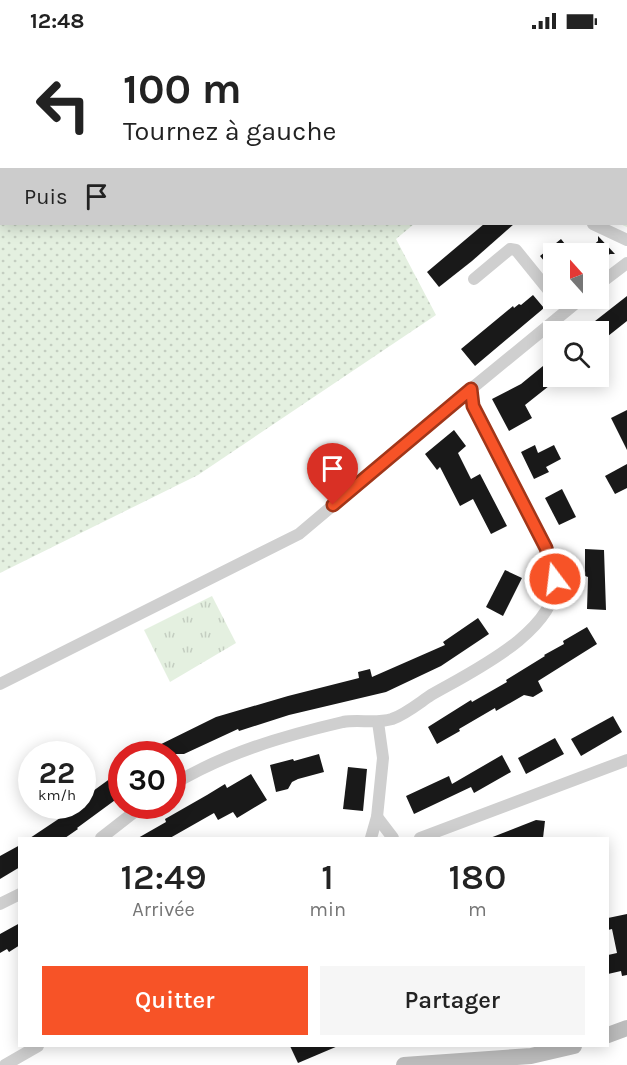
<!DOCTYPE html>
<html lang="fr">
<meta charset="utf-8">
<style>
body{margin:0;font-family:Karla,sans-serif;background:#f6f6f6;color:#222;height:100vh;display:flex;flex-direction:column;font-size:22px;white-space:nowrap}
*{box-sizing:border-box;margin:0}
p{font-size:20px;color:#767676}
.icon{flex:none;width:33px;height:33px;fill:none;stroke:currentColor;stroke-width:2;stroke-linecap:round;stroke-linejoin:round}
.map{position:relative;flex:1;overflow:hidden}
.details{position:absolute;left:18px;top:795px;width:591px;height:210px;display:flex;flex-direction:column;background:#fff;border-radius:0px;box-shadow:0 3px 15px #0003}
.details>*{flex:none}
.top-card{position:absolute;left:0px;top:0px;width:627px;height:183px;box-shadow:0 3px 15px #0003;background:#fff;color:#222;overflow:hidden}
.needle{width:39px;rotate:339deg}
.tools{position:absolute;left:543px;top:201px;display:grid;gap:12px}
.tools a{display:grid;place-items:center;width:66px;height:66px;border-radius:0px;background:#fff;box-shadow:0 3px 15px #0003;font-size:30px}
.speed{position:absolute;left:18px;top:699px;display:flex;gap:12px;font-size:30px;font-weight:700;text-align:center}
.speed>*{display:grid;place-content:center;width:78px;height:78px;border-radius:50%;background:#fff;box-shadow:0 3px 15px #0003;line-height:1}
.speed small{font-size:15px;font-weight:400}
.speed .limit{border:9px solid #d22;background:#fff;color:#111}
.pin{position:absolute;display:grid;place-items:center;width:51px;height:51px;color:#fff;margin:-62px -26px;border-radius:50% 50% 50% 0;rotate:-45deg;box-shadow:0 0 6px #0007}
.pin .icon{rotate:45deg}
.me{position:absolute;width:66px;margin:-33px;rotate:345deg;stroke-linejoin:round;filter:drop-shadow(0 0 4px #0008)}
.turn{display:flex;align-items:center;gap:21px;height:126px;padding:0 24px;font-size:27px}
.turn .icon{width:78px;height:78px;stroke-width:2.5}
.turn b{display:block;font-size:42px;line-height:51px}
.then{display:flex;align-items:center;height:57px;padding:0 24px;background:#0003;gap:12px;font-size:22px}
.eta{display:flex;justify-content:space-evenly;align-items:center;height:102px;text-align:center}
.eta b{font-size:36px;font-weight:600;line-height:42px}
.action{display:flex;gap:12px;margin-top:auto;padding:12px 24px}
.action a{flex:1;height:69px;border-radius:0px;background:#f75327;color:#fff;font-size:24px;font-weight:600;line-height:69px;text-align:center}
.action a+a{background:#f6f6f6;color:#222}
.status{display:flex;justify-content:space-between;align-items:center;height:42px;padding:0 30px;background:#fff;direction:ltr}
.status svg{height:16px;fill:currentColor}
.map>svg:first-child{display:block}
.grass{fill:url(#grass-dots)}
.forest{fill:url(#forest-firs)}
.park{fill:url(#park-tufts)}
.building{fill:#191919}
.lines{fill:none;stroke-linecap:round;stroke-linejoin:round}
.minor{stroke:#cfcfcf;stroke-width:12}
.secondary{stroke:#bcbcbc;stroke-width:16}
.route-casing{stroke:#a13619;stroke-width:15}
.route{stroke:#f75327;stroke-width:10}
</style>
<div class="status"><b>12:48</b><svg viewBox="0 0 49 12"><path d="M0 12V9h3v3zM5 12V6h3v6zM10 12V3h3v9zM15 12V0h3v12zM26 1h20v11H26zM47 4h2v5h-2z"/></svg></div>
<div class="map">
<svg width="627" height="1023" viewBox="0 0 627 1023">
<defs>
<pattern id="grass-dots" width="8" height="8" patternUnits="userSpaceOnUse" patternTransform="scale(1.5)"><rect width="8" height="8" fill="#e4f0e0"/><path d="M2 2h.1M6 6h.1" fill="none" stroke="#c4cec1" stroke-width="1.8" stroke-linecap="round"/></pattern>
<pattern id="forest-firs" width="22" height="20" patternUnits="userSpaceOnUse" patternTransform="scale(1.5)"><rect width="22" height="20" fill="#e4f0e0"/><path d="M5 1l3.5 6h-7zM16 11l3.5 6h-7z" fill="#c4cec1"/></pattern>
<pattern id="park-tufts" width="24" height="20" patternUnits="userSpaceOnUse" patternTransform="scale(1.5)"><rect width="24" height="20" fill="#e4f0e0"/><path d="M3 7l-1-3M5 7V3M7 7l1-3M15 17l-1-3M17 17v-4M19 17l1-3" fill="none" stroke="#c4cec1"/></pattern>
</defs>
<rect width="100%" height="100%" fill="#fff"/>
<!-- grass -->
<polygon class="grass" points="0,0 419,0 419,1 2,2 2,182 414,182 396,197 436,273 198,433 0,531"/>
<!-- forest -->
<polygon class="forest" points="586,0 627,0 627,185 620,182 626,182 626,2 586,1"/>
<!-- park -->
<polygon class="park" points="212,554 236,601 170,640 144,588"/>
<!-- building -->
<g class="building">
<polygon points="484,182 514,182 472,219 439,245 427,230"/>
<polygon points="598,194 615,212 610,212 598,221 598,212 583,212 598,199"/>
<polygon points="561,197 573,212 554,212 554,231 540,214"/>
<polygon points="533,253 544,266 475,324 461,307 513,264 514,266 519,262 521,263"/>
<polygon points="627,254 627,279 598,302 598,290 581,290"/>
<polygon points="554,315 554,340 525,363 532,376 509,389 492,357 521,342"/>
<polygon points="627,368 627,408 611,376"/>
<polygon points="454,388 466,404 458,411 471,437 480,432 507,484 491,492 473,457 460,464 440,425 437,428 425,412"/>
<polygon points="535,403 538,411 554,403 561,417 546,425 549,430 534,437 521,410"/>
<polygon points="627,422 627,446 615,452 605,434"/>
<polygon points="562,447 576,475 559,483 545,456"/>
<polygon points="585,507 604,508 606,568 587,567 588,535 585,534"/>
<polygon points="505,528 522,536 503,574 486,565"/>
<polygon points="478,576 489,592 441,624 386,650 289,673 239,689 238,687 184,712 141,712 216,675 288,654 359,636 358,630 370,627 372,635 445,603 443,600"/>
<polygon points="587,585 597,602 538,639 543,649 533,655 524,653 496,669 495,666 459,687 460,689 437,702 428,685 471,658 472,660 507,640 506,638 545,614 544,613 564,602 563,599"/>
<polygon points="613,674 622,690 581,714 571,697"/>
<polygon points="555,696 564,712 526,732 518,716"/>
<polygon points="319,712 324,730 298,737 292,740 288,747 276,750 270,723 293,717 294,719"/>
<polygon points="502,713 511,730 474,751 471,745 414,772 406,754 449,734 452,742"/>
<polygon points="348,725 367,727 363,769 343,767"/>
<polygon points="122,728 122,753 77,786 78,787 65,796 30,796 78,764 82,764 82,757"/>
<polygon points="251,732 267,758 237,776 233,770 218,778 214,771 170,796 138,796 166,780 165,777 207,753 225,742 227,746"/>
<polygon points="536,778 545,779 543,796 490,796"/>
<polygon points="20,803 20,825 0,837 0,814"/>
<polygon points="627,872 627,933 622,934 621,929 608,932 608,913 617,911 612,887 608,888 608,876"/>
<polygon points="20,881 20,903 9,910 7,907 0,911 0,892"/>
<polygon points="290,1004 338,1004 298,1021"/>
</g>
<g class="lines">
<!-- minor -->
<g class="minor">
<polyline points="237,0 239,2"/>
<polyline points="593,182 627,198"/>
<polyline points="474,237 510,207 516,208 554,255"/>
<polyline points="598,243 627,221"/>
<polyline points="0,642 299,492 471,347"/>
<path d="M172,743C225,711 283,694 343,680C359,677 375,682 392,677C406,672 419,661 431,653C469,631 559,589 555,537C552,510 535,484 523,461C507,429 490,396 473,364L471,347L582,256"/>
<polyline points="377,775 393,796"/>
<polyline points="101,796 142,764"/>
<polyline points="371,796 377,775 383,716 378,680"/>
<polyline points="420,796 627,718"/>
<polyline points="0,862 20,852"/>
<polyline points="5,1023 38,1004"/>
</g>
<!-- secondary -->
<g class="secondary">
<polyline points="608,993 627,986"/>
<polyline points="404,1023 531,1014 574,1004"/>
</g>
</g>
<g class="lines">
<!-- route casing -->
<g class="route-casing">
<polyline id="route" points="333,463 471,347 473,364 546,506 555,537"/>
</g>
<!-- route -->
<use href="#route" class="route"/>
</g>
</svg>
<div class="tools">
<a><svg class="needle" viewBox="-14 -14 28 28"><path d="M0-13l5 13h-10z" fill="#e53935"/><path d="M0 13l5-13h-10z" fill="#767676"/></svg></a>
<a><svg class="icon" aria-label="search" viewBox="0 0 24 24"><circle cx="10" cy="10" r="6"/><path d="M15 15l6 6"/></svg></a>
</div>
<div class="speed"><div>22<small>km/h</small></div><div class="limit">30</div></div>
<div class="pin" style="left:333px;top:463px;background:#d93025"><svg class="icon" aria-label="arrive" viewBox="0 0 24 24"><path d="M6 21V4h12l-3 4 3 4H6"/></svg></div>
<svg class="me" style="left:555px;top:537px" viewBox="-20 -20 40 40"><circle r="17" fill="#f75327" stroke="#fff" stroke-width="3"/><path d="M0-11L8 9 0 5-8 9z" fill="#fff"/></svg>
<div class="top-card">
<div class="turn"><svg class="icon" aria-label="left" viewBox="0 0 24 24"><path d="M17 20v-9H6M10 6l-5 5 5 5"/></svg><div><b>100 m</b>Tournez à gauche</div></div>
<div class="then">Puis<svg class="icon" aria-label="arrive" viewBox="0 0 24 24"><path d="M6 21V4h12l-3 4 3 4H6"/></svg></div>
</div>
<section class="details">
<div class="eta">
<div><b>12:49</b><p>Arrivée</p></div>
<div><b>1</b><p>min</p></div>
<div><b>180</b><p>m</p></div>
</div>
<div class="action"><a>Quitter</a><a>Partager</a></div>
</section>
</div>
